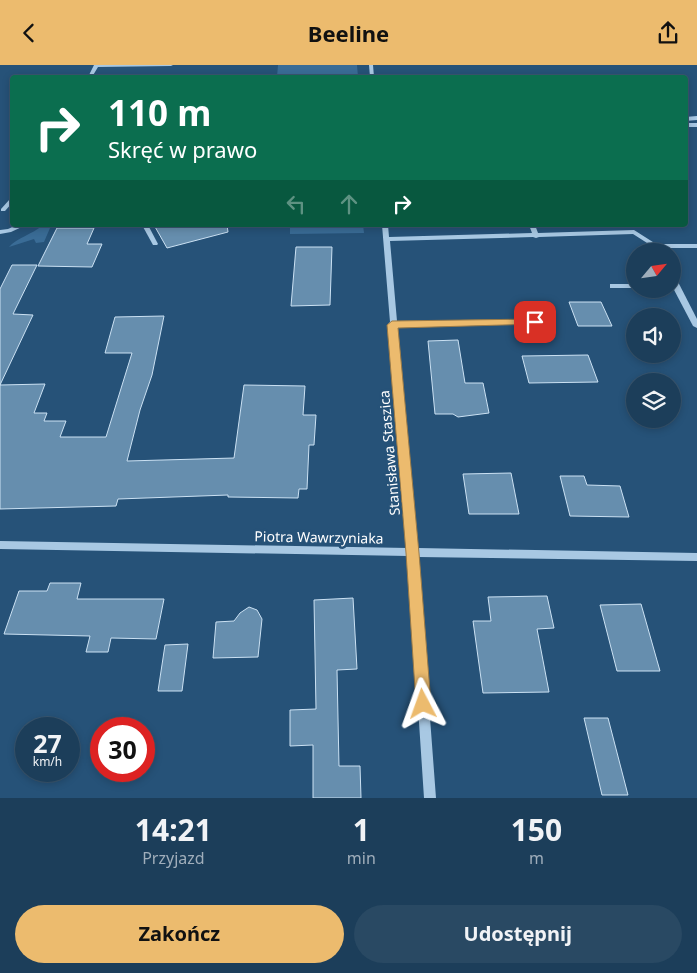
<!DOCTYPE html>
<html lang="pl">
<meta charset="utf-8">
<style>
body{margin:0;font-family:"Noto Sans",sans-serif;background:#294963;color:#f1f3f6;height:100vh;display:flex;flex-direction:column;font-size:19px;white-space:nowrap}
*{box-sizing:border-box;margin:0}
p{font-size:16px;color:#a0aebb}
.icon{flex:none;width:28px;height:28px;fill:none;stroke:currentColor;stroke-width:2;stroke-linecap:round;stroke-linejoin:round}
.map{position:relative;height:733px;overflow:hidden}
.side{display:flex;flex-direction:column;background:#1c3e5a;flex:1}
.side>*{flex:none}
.hud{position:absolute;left:10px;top:10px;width:678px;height:152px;border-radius:5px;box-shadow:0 2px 8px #0003,0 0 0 1px #3a5770;background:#0b6e4f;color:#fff;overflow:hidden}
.needle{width:32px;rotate:61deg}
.tools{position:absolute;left:626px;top:178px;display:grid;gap:10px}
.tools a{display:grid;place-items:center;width:55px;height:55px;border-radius:50%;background:#1c3e5a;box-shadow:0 2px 8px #0003,0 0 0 1px #3a5770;font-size:25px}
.speed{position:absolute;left:15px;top:652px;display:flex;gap:10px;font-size:25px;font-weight:700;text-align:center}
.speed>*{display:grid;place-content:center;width:65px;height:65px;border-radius:50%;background:#1c3e5a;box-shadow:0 2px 8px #0003,0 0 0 1px #3a5770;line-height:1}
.speed small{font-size:12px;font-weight:400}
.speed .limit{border:8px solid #d22;background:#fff;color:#111}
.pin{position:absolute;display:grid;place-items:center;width:42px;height:42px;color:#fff;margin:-21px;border-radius:10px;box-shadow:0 2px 8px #0006}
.me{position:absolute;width:55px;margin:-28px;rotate:356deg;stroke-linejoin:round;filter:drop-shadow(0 0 4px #0008)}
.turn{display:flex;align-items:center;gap:18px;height:105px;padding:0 15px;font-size:22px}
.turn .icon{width:65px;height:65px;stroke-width:2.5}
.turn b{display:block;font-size:35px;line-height:42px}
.lanes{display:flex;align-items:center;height:48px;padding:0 15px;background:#0003;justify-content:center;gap:25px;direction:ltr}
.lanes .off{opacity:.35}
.eta{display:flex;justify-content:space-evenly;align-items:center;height:85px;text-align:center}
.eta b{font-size:30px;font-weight:700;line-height:35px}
.primary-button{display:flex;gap:10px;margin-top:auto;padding:10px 15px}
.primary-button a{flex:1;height:58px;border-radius:30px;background:#ecbb6e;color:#111;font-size:20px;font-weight:700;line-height:58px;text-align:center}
.primary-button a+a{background:#294963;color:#f1f3f6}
header{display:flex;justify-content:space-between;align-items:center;height:65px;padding:0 15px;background:#ecbb6e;color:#111;font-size:22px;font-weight:700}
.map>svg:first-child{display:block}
.green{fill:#3a6c96}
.building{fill:#668eae;stroke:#cbe1f3}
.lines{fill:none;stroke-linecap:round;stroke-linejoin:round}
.minor{fill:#a8c8e3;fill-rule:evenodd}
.route{fill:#ecbb6e;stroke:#997a48}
.labels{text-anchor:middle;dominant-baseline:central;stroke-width:5;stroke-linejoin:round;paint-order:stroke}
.street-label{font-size:14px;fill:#fff;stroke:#265278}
</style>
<header><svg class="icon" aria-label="back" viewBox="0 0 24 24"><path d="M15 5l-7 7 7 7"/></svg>Beeline<svg class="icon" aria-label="share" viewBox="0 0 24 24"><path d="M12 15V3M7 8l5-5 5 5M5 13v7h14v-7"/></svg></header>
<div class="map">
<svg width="697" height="733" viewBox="0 0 697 733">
<rect width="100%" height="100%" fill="#265278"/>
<!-- green -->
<g class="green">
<polygon points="278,0 357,0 358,12 277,12"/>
<polygon points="290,160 363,160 364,168 290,169"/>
<path d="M42,161L50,163L44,177L36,178L34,174L9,182C17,173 32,169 42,161Z"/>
</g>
<!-- building -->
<g class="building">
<polygon points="154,160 227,160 228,167 167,183"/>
<polygon points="57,163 94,163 87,179 102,179 92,202 38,201"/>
<polygon points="296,182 332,182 330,240 291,241"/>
<polygon points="12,200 37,200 13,249 33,250 0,320 45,319 34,348 47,348 44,356 66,356 60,372 106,372 132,288 105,288 115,252 164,251 152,310 140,345 127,396 234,393 244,320 305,321 303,350 316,350 314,380 309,380 307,424 299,424 298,433 228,432 228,430 118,434 116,441 0,444 0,224"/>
<polygon points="569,237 601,237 612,261 578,261"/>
<polygon points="458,275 465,318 483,318 489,348 458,352 453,349 435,349 428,276"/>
<polygon points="588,290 598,317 529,318 522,291"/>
<polygon points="511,408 519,449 469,449 463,409"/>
<polygon points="560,411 584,411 587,420 620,421 629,452 570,451"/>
<polygon points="50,518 81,518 77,534 164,534 156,574 111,573 108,587 86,587 90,571 4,569 19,526 47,526"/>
<polygon points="547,531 554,563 537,564 549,627 483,628 473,556 491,556 488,532"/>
<polygon points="353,533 357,604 337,605 339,701 360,701 361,733 313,733 313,680 290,681 290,645 316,644 314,535"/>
<polygon points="641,539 660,606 617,606 600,540"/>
<polygon points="249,542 257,545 262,554 258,592 213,593 216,557 234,556 240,548"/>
<polygon points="188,579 182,626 158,626 165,580"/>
<polygon points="584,653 608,653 628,730 602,730"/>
</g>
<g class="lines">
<!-- minor -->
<g class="minor">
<polygon points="94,0 173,0 171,1 98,2 92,12 88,12"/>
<polygon points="369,0 373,0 374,12 370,12"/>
<polygon points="697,51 697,55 685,56 685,52"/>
<rect x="685" y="58" width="12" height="4"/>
<polygon points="12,133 12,138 5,146 1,146 1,144 10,134"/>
<polygon points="17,160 26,160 11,167 0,169 0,165 8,164"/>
<polygon points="142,160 148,160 158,179 157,180 153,180"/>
<polygon points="382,160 388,160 389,172 532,168 529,160 535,160 538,168 634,165 656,179 697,179 697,183 655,183 633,169 539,172 536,173 533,172 390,176 397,256 535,255 539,257 535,259 397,261 418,483 697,488 697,496 418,492 436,733 424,733 408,491 0,484 0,476 408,483 390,261 388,259 390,257"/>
<polygon points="672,211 676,213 697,254 697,263 693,261 672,221"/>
<rect x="610" y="219" width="25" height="4"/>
</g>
</g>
<!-- route -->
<polygon class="route" points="535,254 540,257 538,259 398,263 419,488 431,639 429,644 423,646 418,644 416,639 406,488 387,260 392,256"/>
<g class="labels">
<!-- street labels -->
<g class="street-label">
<text transform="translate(389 388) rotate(-95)">Stanisława Staszica</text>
<text transform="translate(319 472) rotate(1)">Piotra Wawrzyniaka</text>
</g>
</g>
</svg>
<div class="tools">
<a><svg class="needle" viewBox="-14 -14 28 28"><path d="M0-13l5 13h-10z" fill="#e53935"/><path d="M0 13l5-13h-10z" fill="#a0aebb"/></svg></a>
<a><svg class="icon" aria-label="sound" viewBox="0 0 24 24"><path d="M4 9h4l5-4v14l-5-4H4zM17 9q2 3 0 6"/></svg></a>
<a><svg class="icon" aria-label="layers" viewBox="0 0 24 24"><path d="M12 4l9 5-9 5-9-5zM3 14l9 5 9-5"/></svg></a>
</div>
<div class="speed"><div>27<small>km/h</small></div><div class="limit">30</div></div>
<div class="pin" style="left:535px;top:257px;background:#d93025"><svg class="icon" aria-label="arrive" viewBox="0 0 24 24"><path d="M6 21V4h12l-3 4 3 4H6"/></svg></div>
<svg class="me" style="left:423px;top:639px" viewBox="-20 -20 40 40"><path d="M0-17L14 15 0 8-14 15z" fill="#ecbb6e" stroke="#fff" stroke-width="4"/></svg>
<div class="hud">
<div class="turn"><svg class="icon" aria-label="right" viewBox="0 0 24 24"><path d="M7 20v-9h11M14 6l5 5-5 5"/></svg><div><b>110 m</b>Skręć w prawo</div></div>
<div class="lanes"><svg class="icon off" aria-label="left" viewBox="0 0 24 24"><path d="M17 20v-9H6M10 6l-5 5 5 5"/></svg><svg class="icon off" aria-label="ahead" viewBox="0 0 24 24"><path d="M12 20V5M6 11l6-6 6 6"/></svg><svg class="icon" aria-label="right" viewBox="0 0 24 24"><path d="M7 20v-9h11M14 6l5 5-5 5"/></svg></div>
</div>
</div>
<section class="side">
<div class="eta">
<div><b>14:21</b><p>Przyjazd</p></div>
<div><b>1</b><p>min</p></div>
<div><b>150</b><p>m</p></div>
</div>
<div class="primary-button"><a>Zakończ</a><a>Udostępnij</a></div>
</section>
